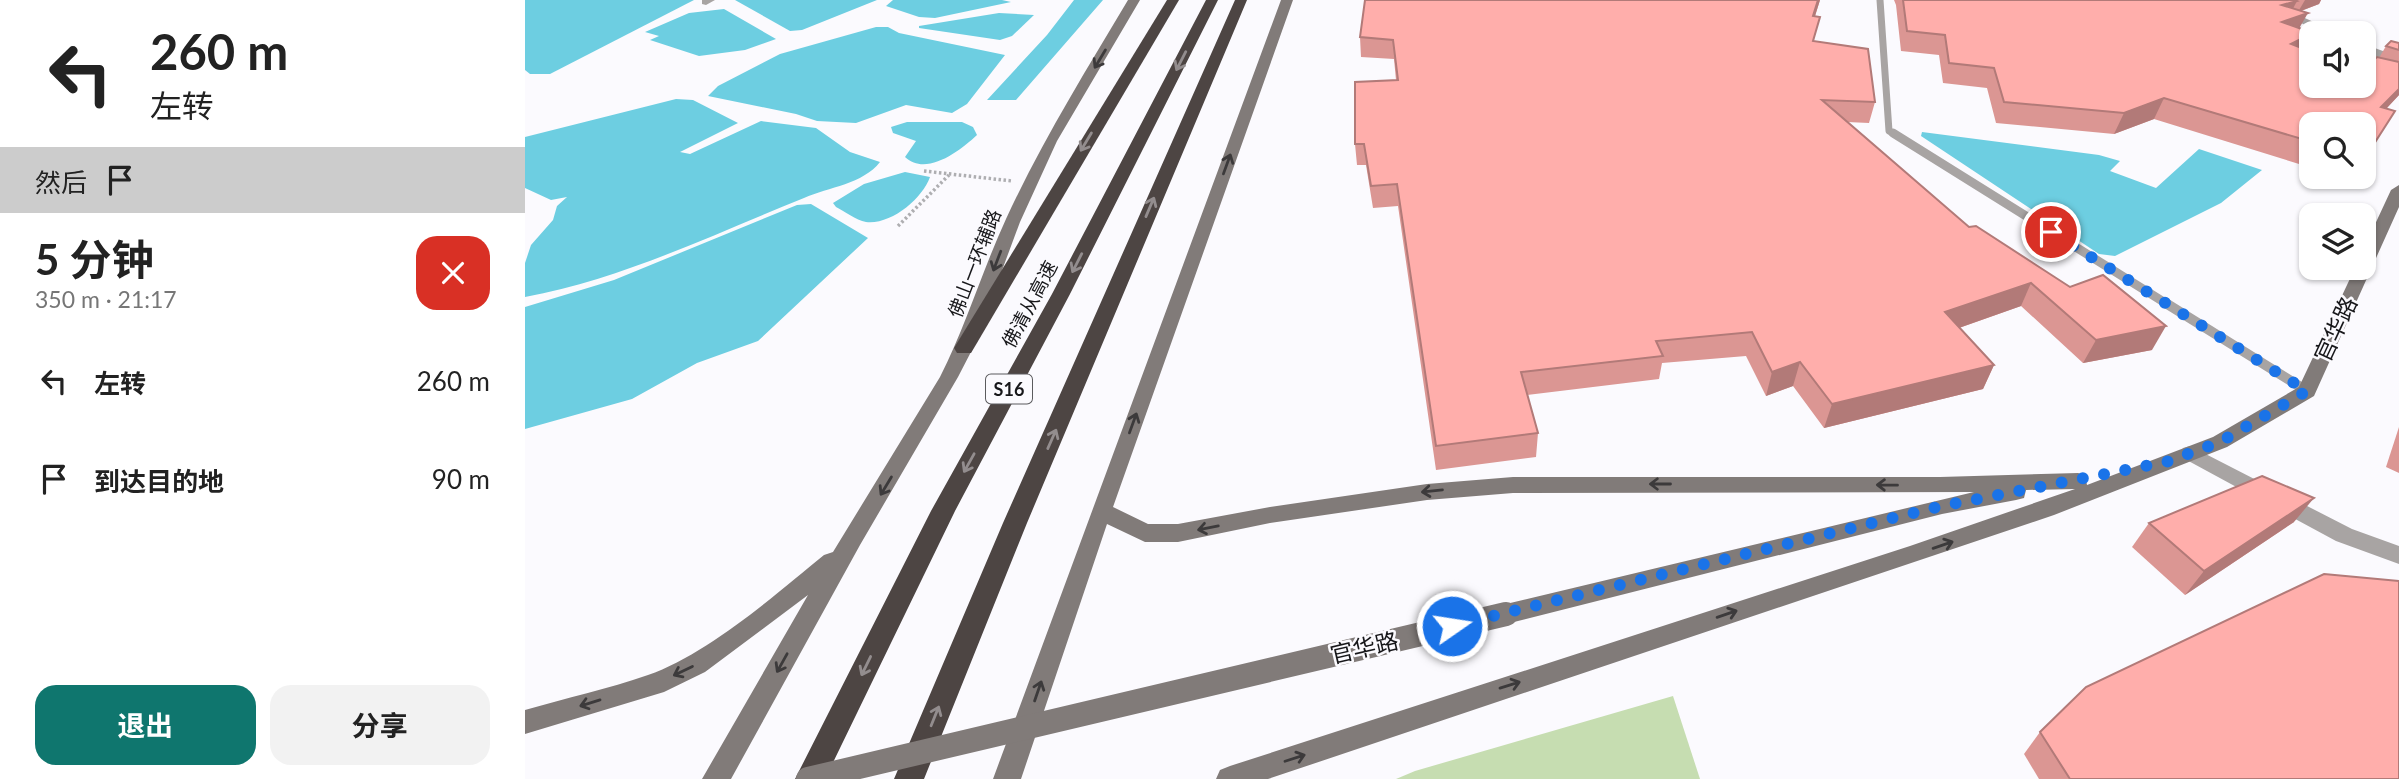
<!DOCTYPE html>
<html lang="zh">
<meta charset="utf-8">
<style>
body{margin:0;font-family:Lato,"Noto Sans SC",sans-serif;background:#f2f2f2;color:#222;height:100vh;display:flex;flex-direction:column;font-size:26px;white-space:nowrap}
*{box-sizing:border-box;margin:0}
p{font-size:23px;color:#767676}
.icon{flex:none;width:38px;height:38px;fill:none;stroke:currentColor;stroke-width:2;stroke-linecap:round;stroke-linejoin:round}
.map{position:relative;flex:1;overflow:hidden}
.details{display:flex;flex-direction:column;background:#fff;width:525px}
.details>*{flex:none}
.banner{background:#fff;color:#222;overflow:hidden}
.buttons{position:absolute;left:1774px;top:21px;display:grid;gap:14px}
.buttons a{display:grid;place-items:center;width:77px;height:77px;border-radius:14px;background:#fff;box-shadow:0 2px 5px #0004;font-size:35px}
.pin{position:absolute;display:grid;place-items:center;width:60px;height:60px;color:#fff;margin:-30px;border:4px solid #fff;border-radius:50%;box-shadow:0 2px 7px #0007}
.me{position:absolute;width:77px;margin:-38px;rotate:77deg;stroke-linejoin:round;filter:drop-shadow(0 0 5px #0008)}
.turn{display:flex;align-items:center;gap:24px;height:147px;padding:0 35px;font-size:32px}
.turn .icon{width:91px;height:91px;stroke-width:2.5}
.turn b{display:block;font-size:49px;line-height:60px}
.then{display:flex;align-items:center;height:66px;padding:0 35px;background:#0003;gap:14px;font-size:26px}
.round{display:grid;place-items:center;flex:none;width:74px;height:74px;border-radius:21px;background:#f2f2f2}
.overview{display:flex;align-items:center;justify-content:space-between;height:119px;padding:0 35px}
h1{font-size:42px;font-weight:700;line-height:52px}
.primary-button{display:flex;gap:14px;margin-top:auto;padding:14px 35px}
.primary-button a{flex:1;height:80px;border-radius:21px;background:#0f766e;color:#fff;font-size:28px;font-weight:700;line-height:80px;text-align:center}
.primary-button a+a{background:#f2f2f2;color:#222}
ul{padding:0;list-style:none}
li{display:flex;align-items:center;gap:21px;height:98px;padding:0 35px}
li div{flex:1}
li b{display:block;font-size:26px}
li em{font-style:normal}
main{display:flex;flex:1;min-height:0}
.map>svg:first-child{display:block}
.green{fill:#c6ddb1}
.water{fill:#6dcee1}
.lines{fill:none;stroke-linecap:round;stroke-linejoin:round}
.path{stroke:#aeaeb1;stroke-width:3.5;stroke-dasharray:2.5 2.5;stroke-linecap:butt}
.service-far2{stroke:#a8a4a3;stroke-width:7}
.service-far1{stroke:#a8a4a3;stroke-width:9}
.service{stroke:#a8a4a3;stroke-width:10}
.minor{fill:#a8a4a3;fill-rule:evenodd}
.secondary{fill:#817b79;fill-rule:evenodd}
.motorway{fill:#4d4543;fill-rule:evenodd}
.secondary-bridge{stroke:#817b79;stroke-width:24}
.wall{fill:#db9693}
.shaded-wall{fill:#b27a78}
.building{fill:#ffaeab;stroke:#b27a78;stroke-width:2}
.oneway{stroke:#3c3a3b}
.oneway2{stroke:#938d8e}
.route{stroke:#1a73e8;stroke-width:12;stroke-dasharray:0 21.6}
.labels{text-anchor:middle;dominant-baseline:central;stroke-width:5;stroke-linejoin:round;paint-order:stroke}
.shield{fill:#fbfafe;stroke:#5b5b5e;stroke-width:2}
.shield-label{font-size:18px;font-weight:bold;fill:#17171a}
.street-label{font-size:19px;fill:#17171a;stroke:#fbfafe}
.near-street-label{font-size:23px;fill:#17171a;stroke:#fbfafe}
</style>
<main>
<section class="details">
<div class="banner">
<div class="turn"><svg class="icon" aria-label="left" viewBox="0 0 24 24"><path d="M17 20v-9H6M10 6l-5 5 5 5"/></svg><div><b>260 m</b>左转</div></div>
<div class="then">然后<svg class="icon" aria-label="arrive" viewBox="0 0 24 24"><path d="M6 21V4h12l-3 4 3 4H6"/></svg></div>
</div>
<div class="overview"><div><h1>5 分钟</h1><p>350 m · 21:17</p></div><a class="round" style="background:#d93025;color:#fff"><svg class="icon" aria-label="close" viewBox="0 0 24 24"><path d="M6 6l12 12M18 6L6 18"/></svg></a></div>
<ul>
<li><svg class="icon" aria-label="left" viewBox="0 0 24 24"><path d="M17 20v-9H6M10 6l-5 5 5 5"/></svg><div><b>左转</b></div><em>260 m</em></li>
<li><svg class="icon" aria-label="arrive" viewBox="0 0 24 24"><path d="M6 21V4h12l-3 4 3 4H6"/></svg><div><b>到达目的地</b></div><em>90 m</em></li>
</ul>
<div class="primary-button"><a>退出</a><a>分享</a></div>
</section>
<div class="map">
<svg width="1874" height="779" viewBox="0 0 1874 779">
<rect width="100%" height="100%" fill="#fbfafe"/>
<!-- green -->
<polygon class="green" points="1148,696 1175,779 871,779 890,771"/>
<!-- water -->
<g class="water">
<polygon points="0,0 169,0 25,74 5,74 0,70"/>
<polygon points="210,0 352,0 277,30 265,31"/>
<polygon points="368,0 477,0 486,2 410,18 394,17 361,6"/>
<polygon points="549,0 578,0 491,100 462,100 522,35"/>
<polygon points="199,9 251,39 220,50 174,56 125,40 134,36 120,32 164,13"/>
<polygon points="474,13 509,15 487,36 475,40 394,28 394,26"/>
<polygon points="351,27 363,27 374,33 480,55 442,104 427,113 381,105 331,123 292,121 271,114 183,96 193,86 255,54"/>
<path d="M151,99L168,100L213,123L155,152L165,154L236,121L291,128L325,152L355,162C338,184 304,187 279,198C187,235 97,279 0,297V263L6,245L28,220L32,206L42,197L26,200L0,188V137Z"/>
<path d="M382,122H437L448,127L452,135C435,151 401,177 380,157L391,141L368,133L366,127Z"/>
<polygon points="1397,132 1574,155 1595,161 1585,171 1631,188 1674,149 1737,170 1696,203 1590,256 1574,254 1396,136"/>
<path d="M380,172L405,177C397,199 366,225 341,222C331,220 319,211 311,207L308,203L339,184Z"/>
<polygon points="286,204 343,238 233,341 172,363 107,399 0,429 0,307 89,280 272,205"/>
</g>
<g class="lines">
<!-- path -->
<g class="path">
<polyline points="399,171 487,181"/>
<polyline points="373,226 424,175"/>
</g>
<!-- service-far2 -->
<polyline class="service-far2" points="1355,0 1364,131 1371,135"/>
<!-- service-far1 -->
<polyline class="service-far1" points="1368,133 1642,304"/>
<!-- service -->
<polyline class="service" points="1639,302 1782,391"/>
<!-- minor -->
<g class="minor">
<polygon points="177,0 190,0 181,5 177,4"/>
<polygon points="1725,0 1740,0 1813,33 1798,33"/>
<polygon points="1839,44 1874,57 1874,65 1839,52"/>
<polygon points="1665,446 1827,529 1874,546 1874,564 1811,541 1658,458 1655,453 1658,448"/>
</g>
<!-- secondary -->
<g class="secondary">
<path d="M603,0H615L532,141L495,222L448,348L433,377L335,545L206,779H177L283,595L180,672L139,692L0,734V710C41,698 83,689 123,675C183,654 250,595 299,555L308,552L415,377C441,326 457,271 481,219C516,143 560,72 603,0Z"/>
<polygon points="756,0 768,0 588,507 623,524 653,524 745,507 902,484 988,477 1415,477 1553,473 1560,475 1562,485 1688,437 1774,387 1830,268 1839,268 1839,248 1866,190 1874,185 1874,207 1789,396 1702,447 1529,515 743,779 691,779 695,770 705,766 1385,546 1550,489 1501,490 1499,498 1491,500 1417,514 981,624 973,621 969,614 973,607 981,604 1449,492 988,493 902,500 745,523 653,542 620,542 582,524 496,779 468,779"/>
</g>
<!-- motorway -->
<g class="motorway">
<polygon points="642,0 654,0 449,348 446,353 432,353 429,348"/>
<polygon points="681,0 693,0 545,294 430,511 300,779 270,779 406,511 527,294"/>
<polygon points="710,0 722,0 502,523 399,779 369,779 478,523"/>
</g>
<!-- secondary-bridge -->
<polyline class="secondary-bridge" points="283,779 981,614"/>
</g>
<!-- wall -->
<g class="wall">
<polygon points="840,0 1295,0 1290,16 1289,41 1350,102 1344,123 1322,122 1444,227 1627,350 1558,363 1496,306 1434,328 1469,365 1458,389 1299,428 1268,386 1241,396 1221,356 1137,363 1134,379 1002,395 1013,433 1011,457 911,470 873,206 848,208 841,165 832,165 830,144 871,80 869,59 836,57 835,37"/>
<polygon points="1369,0 1796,0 1794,4 1776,11 1774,28 1779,49 1840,70 1854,58 1861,46 1874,43 1874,95 1861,109 1787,124 1787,168 1629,119 1589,134 1471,123 1462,88 1418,83 1414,55 1376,51 1371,5"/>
<polygon points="1816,177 1827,177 1825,180"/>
<polygon points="1874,427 1874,473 1861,467"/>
<polygon points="1769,522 1660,595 1607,547 1624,523"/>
<polygon points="1515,732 1874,779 1514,779 1499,754"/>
</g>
<!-- shaded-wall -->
<g class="shaded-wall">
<polygon points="1293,0 1295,0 1284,35 1288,16"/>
<polygon points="1780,0 1796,0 1794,4 1773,12"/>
<polygon points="1772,1 1762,20 1757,5"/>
<polygon points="1783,13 1772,32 1757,22"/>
<polygon points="1787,34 1787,36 1777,52 1766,44"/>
<polygon points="1874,89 1874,95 1843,128 1856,107"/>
<polygon points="1639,98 1629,119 1589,134 1599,113"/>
<polygon points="1506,283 1496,306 1411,336 1420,312"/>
<polygon points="1641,326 1627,350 1558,363 1571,340"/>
<polygon points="1275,362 1268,386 1241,396 1247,372"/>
<polygon points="1469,365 1458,389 1299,428 1307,404"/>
<polygon points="1789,498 1769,522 1660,595 1679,571"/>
</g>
<!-- building -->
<g class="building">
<polygon points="840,0 1293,0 1288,16 1295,17 1288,41 1343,49 1350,102 1297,100 1444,227 1451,226 1545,287 1578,275 1641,326 1571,340 1506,283 1420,312 1469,365 1307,404 1275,362 1247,372 1227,332 1131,341 1138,356 996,372 1013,433 911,446 872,184 846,186 839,144 830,144 830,82 873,80 868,40 835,37"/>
<polygon points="1378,0 1770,0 1772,1 1757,5 1783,13 1757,22 1788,33 1766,44 1787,52 1787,86 1839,86 1839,69 1852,57 1874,62 1874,89 1856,107 1870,111 1840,158 1839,124 1787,124 1787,142 1639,98 1599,113 1479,102 1469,68 1424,63 1420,35 1382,31"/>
<polygon points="1866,41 1874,43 1874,50 1861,46"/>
<polygon points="1737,476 1789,498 1679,571 1624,523"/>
<polygon points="1799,574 1874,581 1874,779 1545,779 1515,732 1561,687"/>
</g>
<!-- one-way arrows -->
<defs><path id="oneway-shaft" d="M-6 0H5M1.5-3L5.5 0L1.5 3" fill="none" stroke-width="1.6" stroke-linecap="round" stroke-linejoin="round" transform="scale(1.75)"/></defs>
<g class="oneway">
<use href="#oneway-shaft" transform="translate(575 59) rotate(121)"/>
<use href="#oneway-shaft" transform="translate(702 164) rotate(-70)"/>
<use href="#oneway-shaft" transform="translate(472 261) rotate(111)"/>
<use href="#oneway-shaft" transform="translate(608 423) rotate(-70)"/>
<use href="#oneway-shaft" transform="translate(1135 484) rotate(-180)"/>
<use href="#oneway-shaft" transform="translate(1362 485) rotate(-179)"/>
<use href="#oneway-shaft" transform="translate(361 486) rotate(121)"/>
<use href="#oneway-shaft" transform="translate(907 491) rotate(174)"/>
<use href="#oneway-shaft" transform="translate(683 528) rotate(169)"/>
<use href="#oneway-shaft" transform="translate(1418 545) rotate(-19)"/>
<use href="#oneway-shaft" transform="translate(1202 614) rotate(-19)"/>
<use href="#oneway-shaft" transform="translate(257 663) rotate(119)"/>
<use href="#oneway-shaft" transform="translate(158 671) rotate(154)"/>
<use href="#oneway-shaft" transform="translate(985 685) rotate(-17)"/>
<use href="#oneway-shaft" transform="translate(513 691) rotate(-71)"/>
<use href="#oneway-shaft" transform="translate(65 703) rotate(163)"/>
<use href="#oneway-shaft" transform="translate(770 758) rotate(-18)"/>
</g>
<g class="oneway2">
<use href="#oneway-shaft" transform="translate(656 61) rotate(117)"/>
<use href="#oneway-shaft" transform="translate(561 142) rotate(121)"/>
<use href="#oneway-shaft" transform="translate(625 207) rotate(-67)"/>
<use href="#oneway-shaft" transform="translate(552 263) rotate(117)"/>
<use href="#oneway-shaft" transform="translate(527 439) rotate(-66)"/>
<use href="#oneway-shaft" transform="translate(444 463) rotate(119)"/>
<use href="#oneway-shaft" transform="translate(341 666) rotate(116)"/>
<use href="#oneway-shaft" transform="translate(410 716) rotate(-68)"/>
</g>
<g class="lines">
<!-- route -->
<polyline class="route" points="927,626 1417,506 1641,462 1695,442 1782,391 1526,232"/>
</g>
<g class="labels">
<!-- shield labels -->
<rect class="shield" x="461" y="374.5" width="46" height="29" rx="5"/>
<g class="shield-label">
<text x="484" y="389">S16</text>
</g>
<!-- street labels -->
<g class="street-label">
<text transform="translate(449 263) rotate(-69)">佛山一环辅路</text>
<text transform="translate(504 304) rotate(-62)">佛清从高速</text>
</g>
<!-- near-street labels -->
<g class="near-street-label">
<text transform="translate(1810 329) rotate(-65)">官华路</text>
<text transform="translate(839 647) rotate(-13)">官华路</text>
</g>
</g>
</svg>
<div class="buttons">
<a><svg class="icon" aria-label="sound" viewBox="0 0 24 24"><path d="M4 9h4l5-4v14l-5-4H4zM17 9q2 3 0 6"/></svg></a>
<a><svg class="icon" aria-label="search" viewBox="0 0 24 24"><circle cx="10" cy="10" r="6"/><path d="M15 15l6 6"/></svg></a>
<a><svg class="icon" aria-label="layers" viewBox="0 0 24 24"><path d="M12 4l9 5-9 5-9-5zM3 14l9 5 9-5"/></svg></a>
</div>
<div class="pin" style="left:1526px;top:232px;background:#d93025"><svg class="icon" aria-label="arrive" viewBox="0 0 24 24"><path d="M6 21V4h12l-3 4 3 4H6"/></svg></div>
<svg class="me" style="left:927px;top:626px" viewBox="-20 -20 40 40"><circle r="17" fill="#1a73e8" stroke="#fff" stroke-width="3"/><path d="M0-11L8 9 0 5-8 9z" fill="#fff"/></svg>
</div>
</main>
